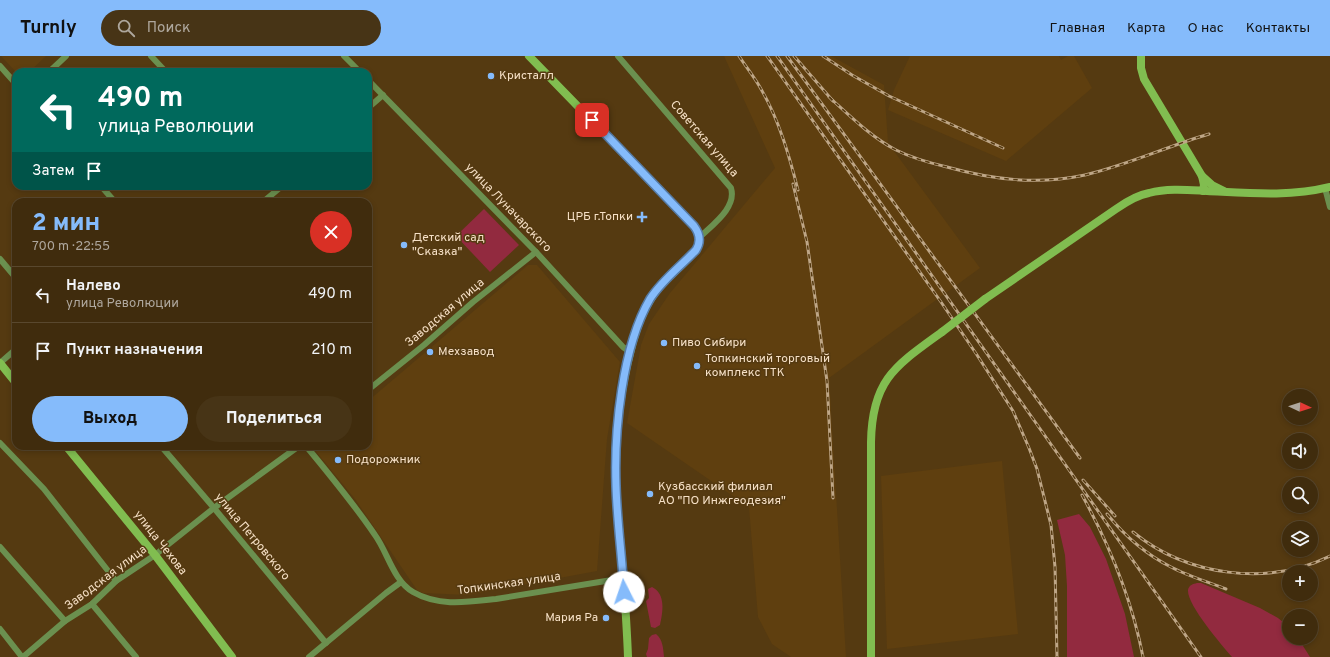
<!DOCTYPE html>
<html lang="ru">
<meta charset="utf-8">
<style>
body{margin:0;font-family:Overpass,sans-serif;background:#473416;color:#f1f3f6;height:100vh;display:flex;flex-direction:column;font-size:15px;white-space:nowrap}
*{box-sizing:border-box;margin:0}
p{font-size:13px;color:#aea79d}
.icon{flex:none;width:22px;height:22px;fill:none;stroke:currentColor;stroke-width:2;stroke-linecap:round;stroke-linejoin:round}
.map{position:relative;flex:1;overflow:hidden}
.panel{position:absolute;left:12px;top:142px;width:360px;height:252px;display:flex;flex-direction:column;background:#402c0d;border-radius:12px;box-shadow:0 2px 6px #0003,0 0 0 1px #59482e}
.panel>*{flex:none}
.guide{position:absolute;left:12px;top:12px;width:360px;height:122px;border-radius:12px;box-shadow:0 2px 6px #0003,0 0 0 1px #59482e;background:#00695c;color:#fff;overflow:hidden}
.needle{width:26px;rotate:94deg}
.tools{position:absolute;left:1282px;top:333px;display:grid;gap:8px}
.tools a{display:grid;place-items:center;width:36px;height:36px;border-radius:50%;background:#402c0d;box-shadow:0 2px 6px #0003,0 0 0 1px #59482e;font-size:20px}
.pin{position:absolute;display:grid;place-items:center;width:34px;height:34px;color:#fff;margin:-17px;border-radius:8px;box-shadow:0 2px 6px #0006}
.me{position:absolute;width:44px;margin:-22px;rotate:356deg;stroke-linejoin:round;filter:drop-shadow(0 0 3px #0008)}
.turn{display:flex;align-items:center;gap:14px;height:84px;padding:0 20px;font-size:18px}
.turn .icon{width:52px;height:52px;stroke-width:2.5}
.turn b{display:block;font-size:28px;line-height:34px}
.then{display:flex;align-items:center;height:38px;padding:0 20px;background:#0003;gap:8px;font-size:15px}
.round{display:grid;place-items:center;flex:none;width:42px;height:42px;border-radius:21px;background:#473416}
.headline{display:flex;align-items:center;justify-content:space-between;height:68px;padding:0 20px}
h1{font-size:24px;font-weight:800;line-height:30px;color:#85bbfb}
.primary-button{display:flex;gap:8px;margin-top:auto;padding:8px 20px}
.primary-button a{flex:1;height:46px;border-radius:24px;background:#85bbfb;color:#111;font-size:16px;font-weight:800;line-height:46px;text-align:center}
.primary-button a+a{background:#473416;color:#f1f3f6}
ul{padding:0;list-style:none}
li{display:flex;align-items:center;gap:12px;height:56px;padding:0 20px;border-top:1px solid #59482e}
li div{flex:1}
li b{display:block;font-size:15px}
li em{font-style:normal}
header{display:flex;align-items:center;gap:24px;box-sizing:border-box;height:56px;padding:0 20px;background:#85bbfb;color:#111}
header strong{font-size:19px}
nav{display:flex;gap:22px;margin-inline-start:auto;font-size:14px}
.search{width:280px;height:36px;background:#473416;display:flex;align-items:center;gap:10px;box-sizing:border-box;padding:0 14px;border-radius:22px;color:#aea79d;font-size:15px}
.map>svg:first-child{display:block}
.built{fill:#5f3f0f}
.green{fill:#922a3f}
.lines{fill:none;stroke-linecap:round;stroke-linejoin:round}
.street{stroke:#6b904f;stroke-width:6}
.secondary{stroke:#81bd50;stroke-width:8}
.rail-casing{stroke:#bea687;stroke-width:3}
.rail{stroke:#553a11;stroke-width:1.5;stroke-dasharray:4.5;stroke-linecap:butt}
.secondary-bridge{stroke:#81bd50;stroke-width:8}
.route-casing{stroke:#567aa3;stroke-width:10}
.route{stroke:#85bbfb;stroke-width:7}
.poi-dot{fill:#85bbfb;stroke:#553a11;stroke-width:1.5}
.labels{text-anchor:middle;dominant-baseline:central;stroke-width:3;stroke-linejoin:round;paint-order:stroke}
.poi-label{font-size:12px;fill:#f6e0c6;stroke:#553a11;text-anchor:start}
.street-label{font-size:12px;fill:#f6e0c6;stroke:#553a11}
</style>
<header>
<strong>Turnly</strong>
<div class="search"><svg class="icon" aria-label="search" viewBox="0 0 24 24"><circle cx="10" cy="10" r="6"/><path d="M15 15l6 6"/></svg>Поиск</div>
<nav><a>Главная</a><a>Карта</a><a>О нас</a><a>Контакты</a></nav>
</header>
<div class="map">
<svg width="1330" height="601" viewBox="0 0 1330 601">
<rect width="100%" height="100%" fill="#553a11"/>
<!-- built -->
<g class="built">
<polygon points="1,0 46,0 29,16 16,16"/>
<polygon points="724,0 831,0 884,29 888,87 980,212 829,322 846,601 791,601 772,588 758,561 749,451 627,367 641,289 649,268 670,237 775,112"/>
<polygon points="910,0 1059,0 1061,4 1068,0 1074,0 1092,32 1006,105 888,54 894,34"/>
<polygon points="528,209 537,209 620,306 607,383 597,515 468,539 423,537 417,534 355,443 313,392 316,390 368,390 368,345"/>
<polygon points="1002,405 1018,578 887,593 881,420"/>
</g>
<!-- green -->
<g class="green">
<polygon points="484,153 519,189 490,216 456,180"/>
<polygon points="1079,458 1090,471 1106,503 1125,558 1134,601 1067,601 1067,530 1065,499 1057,464"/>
<path d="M1197,527H1201L1260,552L1278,562L1289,571V582H1298L1310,601H1232C1222,589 1187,549 1188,534C1189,529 1193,528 1197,527Z"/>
<path d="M652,531C666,538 663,556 660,569L655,572L651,571L646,545L649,542L648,533Z"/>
<path d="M656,578C663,584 663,592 664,601H647L646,598L648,593L649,582L652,579Z"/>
</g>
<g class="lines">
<!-- street -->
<g class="street">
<polyline points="151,0 166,16"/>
<polyline points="344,0 360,16"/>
<path d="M618,0L731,132C737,152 712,169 699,182"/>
<polyline points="0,10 16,28"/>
<polyline points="49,16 66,0"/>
<polyline points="368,24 536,196 623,291 630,296"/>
<polyline points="368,52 383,39"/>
<polyline points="101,130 115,146"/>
<polyline points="1325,132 1330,151"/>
<polyline points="263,146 282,130"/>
<polyline points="0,203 16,222"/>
<polyline points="0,307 16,293"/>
<polyline points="368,334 424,289 473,246 536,196"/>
<polyline points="0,387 44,433 116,525"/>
<polyline points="161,390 214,452 326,587"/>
<path d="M306,390C330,419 354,448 375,479C388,497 393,524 413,536C439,551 468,546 496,543L624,522"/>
<polyline points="0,491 65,565"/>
<polyline points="92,548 136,601"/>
<polyline points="0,573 22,601"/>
<polyline points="23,601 65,565 92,548 116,525 155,499 214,452 299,390"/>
<polyline points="309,601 386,537 401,526"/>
</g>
<!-- secondary -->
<g class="secondary">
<path d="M529,0L694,170C698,176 701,182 698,190C694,200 671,218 663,227C645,246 636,272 630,297C619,340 615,385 616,429C617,458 621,488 623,517C625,545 627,573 628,601"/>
<polyline points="1141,0 1141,12 1144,23 1202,120 1204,129 1203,135"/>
<polyline points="1202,120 1212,129 1224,135"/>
<path d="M985,243L1116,153C1126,146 1137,139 1149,137C1168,132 1188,134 1207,135C1248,137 1290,141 1330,131"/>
<polyline points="0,307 16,327"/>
<polyline points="66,390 155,499 232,601"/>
<path d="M871,601V386C872,324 895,310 942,276"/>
</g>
<!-- rail casing -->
<g class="rail-casing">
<g id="rail">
<path d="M739,0C746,11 755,22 761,33C779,64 789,99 798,134"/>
<polyline points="767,0 941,246 977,299 1013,355 1029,392 1037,413 1051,469 1055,511 1057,601"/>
<polyline points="777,0 1201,601"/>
<polyline points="787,0 1080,402"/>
<polyline points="794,0 833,45"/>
<polyline points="823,0 852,19 889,40 1003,92"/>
<path d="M829,41C850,60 871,81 896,94C912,102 930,107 947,111C994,124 1038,129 1085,119C1128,109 1168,90 1209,78"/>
<polyline points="793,128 807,186 827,325 833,442"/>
<polyline points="1083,424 1115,460"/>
<path d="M1082,439C1110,490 1132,544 1143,601"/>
<path d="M1107,458C1124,479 1147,499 1171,511C1188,520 1208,526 1226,533"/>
<path d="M1133,476C1187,520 1267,531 1330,500"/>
</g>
</g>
<!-- rail -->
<use href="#rail" class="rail"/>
<!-- secondary-bridge -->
<polyline class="secondary-bridge" points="942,276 985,243"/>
</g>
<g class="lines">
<!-- route casing -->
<g class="route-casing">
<path id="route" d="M592,64L694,170C700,178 701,186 696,194C681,210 662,224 650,243C622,291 614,375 616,430C617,465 622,500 624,536"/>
</g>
<!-- route -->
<use href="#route" class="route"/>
</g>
<!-- markers -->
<g class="poi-dot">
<circle cx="491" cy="20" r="4"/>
<path d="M640 155h4v4h4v4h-4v4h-4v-4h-4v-4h4z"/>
<circle cx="404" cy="189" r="4"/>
<circle cx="664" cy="287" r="4"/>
<circle cx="430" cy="296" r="4"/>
<circle cx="697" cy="310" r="4"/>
<circle cx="338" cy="404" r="4"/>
<circle cx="650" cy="438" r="4"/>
<circle cx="606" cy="562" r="4"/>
</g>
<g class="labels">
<!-- poi labels -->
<g class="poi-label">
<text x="499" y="20">Кристалл</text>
<text x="633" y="161" text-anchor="end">ЦРБ г.Топки</text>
<text x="412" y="182">Детский сад<tspan x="412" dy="14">"Сказка"</tspan></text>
<text x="672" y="287">Пиво Сибири</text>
<text x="438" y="296">Мехзавод</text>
<text x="705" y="303">Топкинский торговый<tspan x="705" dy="14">комплекс ТТК</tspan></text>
<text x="346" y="404">Подорожник</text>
<text x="658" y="431">Кузбасский филиал<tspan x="658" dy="14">АО "ПО Инжгеодезия"</tspan></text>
<text x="598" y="562" text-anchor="end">Мария Ра</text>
</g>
<!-- street labels -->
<g class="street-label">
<text transform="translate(704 83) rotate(49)">Советская улица</text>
<text transform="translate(508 152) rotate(46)">улица Луначарского</text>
<text transform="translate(445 257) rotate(-40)">Заводская улица</text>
<text transform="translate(252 481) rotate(50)">улица Петровского</text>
<text transform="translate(160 487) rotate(52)">улица Чехова</text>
<text transform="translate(106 522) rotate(-37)">Заводская улица</text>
<text transform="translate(509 528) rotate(-8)">Топкинская улица</text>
</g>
</g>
</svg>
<div class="tools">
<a><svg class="needle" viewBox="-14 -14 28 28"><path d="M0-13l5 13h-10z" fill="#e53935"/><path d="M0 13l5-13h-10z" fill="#aea79d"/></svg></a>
<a><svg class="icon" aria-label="sound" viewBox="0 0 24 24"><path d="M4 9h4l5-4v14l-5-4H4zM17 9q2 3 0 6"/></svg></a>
<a><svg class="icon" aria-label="search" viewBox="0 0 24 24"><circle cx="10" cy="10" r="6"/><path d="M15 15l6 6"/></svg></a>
<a><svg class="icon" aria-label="layers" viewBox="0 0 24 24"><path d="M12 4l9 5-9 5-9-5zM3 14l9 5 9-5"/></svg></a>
<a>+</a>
<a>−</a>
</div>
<div class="pin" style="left:592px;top:64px;background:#d93025"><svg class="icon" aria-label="arrive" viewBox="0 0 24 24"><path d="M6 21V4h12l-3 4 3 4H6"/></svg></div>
<svg class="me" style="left:624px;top:536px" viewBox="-20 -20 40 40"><circle r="19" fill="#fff"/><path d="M0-13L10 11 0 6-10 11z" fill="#85bbfb"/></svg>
<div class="guide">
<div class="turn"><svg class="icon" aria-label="left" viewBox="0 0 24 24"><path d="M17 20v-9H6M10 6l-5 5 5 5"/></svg><div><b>490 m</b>улица Революции</div></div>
<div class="then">Затем<svg class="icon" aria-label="arrive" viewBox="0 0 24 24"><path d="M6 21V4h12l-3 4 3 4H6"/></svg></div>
</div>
<section class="panel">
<div class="headline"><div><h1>2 мин</h1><p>700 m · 22:55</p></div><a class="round" style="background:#d93025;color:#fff"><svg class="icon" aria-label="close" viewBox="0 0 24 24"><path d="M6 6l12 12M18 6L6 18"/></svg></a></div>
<ul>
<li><svg class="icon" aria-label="left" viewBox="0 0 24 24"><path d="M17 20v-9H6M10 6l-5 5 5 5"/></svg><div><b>Налево</b><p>улица Революции</p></div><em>490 m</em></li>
<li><svg class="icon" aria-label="arrive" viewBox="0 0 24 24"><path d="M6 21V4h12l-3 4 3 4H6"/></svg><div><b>Пункт назначения</b></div><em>210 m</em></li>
</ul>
<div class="primary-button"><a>Выход</a><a>Поделиться</a></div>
</section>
</div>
